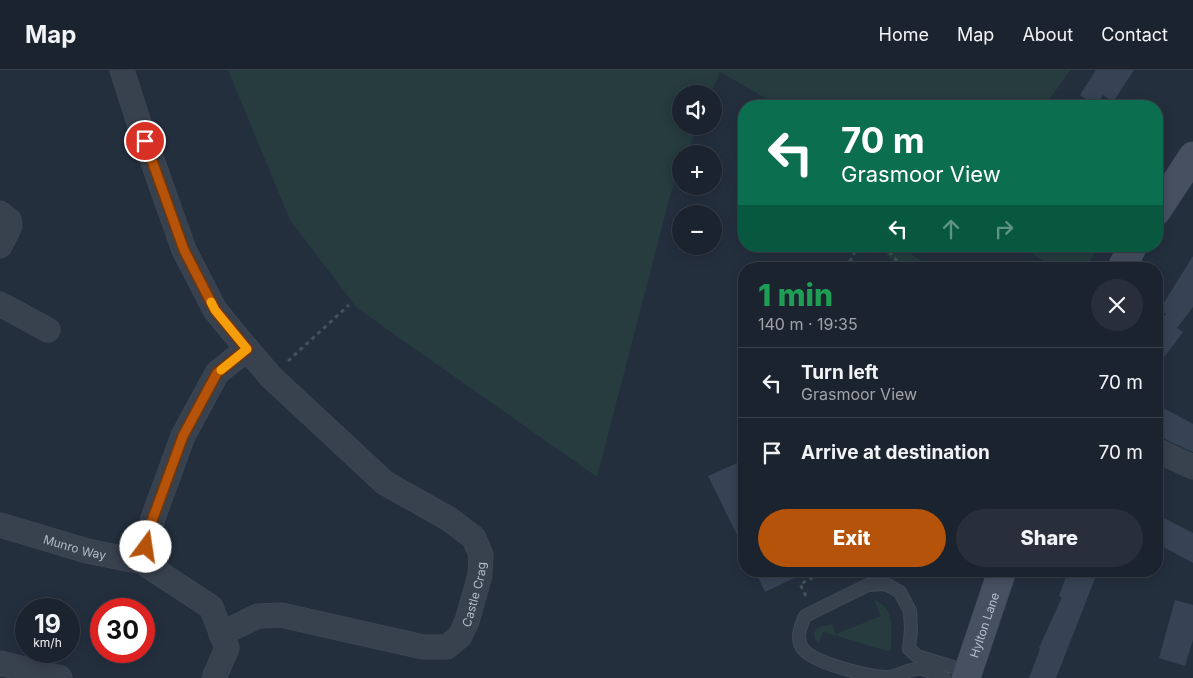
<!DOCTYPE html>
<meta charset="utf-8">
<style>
body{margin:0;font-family:Inter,sans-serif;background:#282f3a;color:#f1f3f6;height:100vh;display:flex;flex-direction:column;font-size:19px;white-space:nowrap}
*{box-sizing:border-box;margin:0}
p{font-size:16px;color:#a0a4aa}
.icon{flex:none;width:28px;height:28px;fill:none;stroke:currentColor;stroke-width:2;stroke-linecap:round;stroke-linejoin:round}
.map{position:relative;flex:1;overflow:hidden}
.panel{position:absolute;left:738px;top:192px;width:425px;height:315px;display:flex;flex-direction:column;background:#1b232e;border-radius:20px;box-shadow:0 2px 12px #0003,0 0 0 1px #39404a}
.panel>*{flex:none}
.guide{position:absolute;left:738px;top:30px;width:425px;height:152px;border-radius:20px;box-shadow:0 2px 12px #0003,0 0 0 1px #39404a;background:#0b6e4f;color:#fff;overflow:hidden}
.buttons{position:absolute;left:672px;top:15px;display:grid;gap:10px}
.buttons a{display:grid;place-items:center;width:50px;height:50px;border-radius:50%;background:#1b232e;box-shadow:0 2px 12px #0003,0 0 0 1px #39404a;font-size:25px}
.speed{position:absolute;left:15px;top:528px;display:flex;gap:10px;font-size:25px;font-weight:700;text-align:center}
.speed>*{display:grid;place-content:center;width:65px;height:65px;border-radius:50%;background:#1b232e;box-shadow:0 2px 12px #0003,0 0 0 1px #39404a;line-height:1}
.speed small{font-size:12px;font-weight:400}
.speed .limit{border:8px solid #d22;background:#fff;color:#111}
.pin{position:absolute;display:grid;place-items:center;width:42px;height:42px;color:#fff;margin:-21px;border:2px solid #fff;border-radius:50%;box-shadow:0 1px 5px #0007}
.me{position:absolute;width:55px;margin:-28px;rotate:14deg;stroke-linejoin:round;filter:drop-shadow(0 0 4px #0008)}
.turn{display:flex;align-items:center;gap:18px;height:105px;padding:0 20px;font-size:22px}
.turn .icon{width:65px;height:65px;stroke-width:2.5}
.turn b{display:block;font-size:35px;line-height:42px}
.lanes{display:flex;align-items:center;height:48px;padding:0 20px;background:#0003;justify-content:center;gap:25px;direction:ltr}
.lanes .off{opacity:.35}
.round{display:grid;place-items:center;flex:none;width:52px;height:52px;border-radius:26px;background:#282f3a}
.overview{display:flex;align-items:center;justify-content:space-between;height:85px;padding:0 20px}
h1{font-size:30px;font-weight:800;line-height:38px;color:#1e9e55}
.button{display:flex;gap:10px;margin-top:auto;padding:10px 20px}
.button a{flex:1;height:58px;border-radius:30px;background:#b45309;color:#fff;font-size:20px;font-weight:800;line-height:58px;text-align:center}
.button a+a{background:#282f3a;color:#f1f3f6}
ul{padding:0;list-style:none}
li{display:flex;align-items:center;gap:15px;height:70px;padding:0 20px;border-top:1px solid #39404a}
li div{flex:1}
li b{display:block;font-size:19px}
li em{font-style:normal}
header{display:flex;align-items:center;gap:30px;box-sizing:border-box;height:70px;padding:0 25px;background:#1b232e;border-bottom:1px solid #39404a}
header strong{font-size:24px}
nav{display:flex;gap:28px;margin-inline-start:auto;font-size:18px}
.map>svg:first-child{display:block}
.green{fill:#263c3f}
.building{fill:#364354}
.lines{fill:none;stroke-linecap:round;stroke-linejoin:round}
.lane-casing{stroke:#414a57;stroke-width:14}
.street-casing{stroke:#414a57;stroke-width:25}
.secondary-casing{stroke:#414a57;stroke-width:29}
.path{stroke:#3f5557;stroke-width:3;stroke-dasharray:4 4;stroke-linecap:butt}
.lane{stroke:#38414e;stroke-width:12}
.street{stroke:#38414e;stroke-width:24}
.secondary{stroke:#465061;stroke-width:28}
.route-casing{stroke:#753606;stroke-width:12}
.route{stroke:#b45309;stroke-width:9}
.slow{stroke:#f59e0b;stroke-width:9}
.labels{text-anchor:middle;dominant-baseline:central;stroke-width:5;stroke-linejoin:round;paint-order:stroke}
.street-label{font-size:12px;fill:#b4bcc9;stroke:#1d2633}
</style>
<header>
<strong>Map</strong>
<nav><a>Home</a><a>Map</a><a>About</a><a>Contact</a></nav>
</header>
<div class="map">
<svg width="1193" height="608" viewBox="0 0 1193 608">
<rect width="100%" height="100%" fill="#242f3e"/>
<!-- green -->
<g class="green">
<polygon points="228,0 1070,0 1045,36 779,36 720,2 711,24 681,24 681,56 698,56 687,84 681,84 681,97 671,122 597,407 357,238 290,150"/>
<polygon points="876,176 915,176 911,184 934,199 899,199 885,183"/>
<polygon points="1019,176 1098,176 1086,199 1058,199"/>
<path d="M874,530C896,538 891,560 891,579L888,581L823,562L819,573C814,570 814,565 815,560L820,557L832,554L836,564L881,546Z"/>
</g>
<!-- building -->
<g class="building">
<polygon points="1096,0 1134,0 1113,32 1103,25 1096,36 1080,25"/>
<polygon points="1193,186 1193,237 1177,258 1183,262 1156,298 1156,256 1166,244 1160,239"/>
<polygon points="1156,334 1193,354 1193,382 1156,365"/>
<polygon points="744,390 744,479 708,406"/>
<polygon points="1156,444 1193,463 1193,493 1156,473"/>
<polygon points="755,501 809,501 765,522"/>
<polygon points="1068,501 1098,501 1056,608 1029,608 1040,579 1039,578 1062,527 1059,526"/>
<polygon points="1175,530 1193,535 1193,570 1185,596 1159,588"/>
</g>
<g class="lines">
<!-- lane casing -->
<g class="lane-casing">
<path id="lane" d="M944,608C937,605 929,600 922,599C909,597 898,608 885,607C867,606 814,593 803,579C795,568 801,556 805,546L868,515L886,514L900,522L910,541L911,559L909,579L917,586L969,602"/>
</g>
<!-- street casing -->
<g class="street-casing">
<g id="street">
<polyline points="122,0 139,53 184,180 215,240 247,279 217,303 183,366 153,448 142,492"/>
<polyline points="0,143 9,150 10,156 0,176"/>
<polyline points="0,234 48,260"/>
<polyline points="1156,380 1193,397"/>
<path id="s1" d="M0,455L87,481L142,492L211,537L227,578L214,608"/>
<path id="s2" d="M221,564L258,546L281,545L423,577H447L460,566L467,551L480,505L481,485L474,468L449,449L385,413L271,307L247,279"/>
<polyline points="0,593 60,608"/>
</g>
</g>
<!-- secondary casing -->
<g class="secondary-casing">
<g id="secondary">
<polyline points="1156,142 1193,86"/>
<polyline points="1121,199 1133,176"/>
<path id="s3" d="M966,608L1002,501"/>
</g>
</g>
<!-- path -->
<g class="path">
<polyline points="884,176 904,199"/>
<polyline points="846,199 858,176"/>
<polyline points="288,291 349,235"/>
<polyline points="806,526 800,514 826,501"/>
</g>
<!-- lane -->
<use href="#lane" class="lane"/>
<!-- street -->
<use href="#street" class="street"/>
<!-- secondary -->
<use href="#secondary" class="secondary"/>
</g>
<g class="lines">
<!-- route casing -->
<g class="route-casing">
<polyline id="route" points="145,71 184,180 215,240 247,279 217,303 183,366 153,448 146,477"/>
</g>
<!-- route -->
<use href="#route" class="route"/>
<!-- slow -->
<polyline class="slow" points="211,232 215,240 247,279 221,300"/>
</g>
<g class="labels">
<!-- street labels -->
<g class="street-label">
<text stroke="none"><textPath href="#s1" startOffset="78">Munro Way</textPath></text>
<text stroke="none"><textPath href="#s2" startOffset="295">Castle Crag</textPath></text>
<text stroke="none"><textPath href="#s3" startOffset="56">Hylton Lane</textPath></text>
</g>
</g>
</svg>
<div class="buttons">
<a><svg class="icon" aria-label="sound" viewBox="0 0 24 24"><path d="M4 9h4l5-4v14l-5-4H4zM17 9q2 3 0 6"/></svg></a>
<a>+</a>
<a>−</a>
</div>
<div class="speed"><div>19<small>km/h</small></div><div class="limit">30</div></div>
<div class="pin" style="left:145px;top:71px;background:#d93025"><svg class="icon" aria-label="arrive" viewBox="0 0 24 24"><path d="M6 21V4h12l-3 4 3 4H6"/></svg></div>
<svg class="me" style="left:146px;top:477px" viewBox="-20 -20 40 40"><circle r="19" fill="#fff"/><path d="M0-13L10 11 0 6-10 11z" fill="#b45309"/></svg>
<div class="guide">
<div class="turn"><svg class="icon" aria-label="left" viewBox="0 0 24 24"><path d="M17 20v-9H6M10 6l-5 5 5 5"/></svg><div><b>70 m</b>Grasmoor View</div></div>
<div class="lanes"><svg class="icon" aria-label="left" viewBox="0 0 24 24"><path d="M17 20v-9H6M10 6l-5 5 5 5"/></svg><svg class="icon off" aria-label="ahead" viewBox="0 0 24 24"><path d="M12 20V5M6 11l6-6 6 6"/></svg><svg class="icon off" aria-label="right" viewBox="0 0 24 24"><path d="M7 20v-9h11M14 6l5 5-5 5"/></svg></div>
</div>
<section class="panel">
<div class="overview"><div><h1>1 min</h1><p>140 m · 19:35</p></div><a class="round"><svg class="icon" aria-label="close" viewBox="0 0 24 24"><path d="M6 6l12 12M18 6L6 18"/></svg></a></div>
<ul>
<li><svg class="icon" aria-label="left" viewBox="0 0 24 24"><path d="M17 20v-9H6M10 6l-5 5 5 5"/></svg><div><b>Turn left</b><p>Grasmoor View</p></div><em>70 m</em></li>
<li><svg class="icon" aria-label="arrive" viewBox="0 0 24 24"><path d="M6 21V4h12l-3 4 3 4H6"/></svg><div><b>Arrive at destination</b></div><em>70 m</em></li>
</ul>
<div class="button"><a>Exit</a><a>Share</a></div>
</section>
</div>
